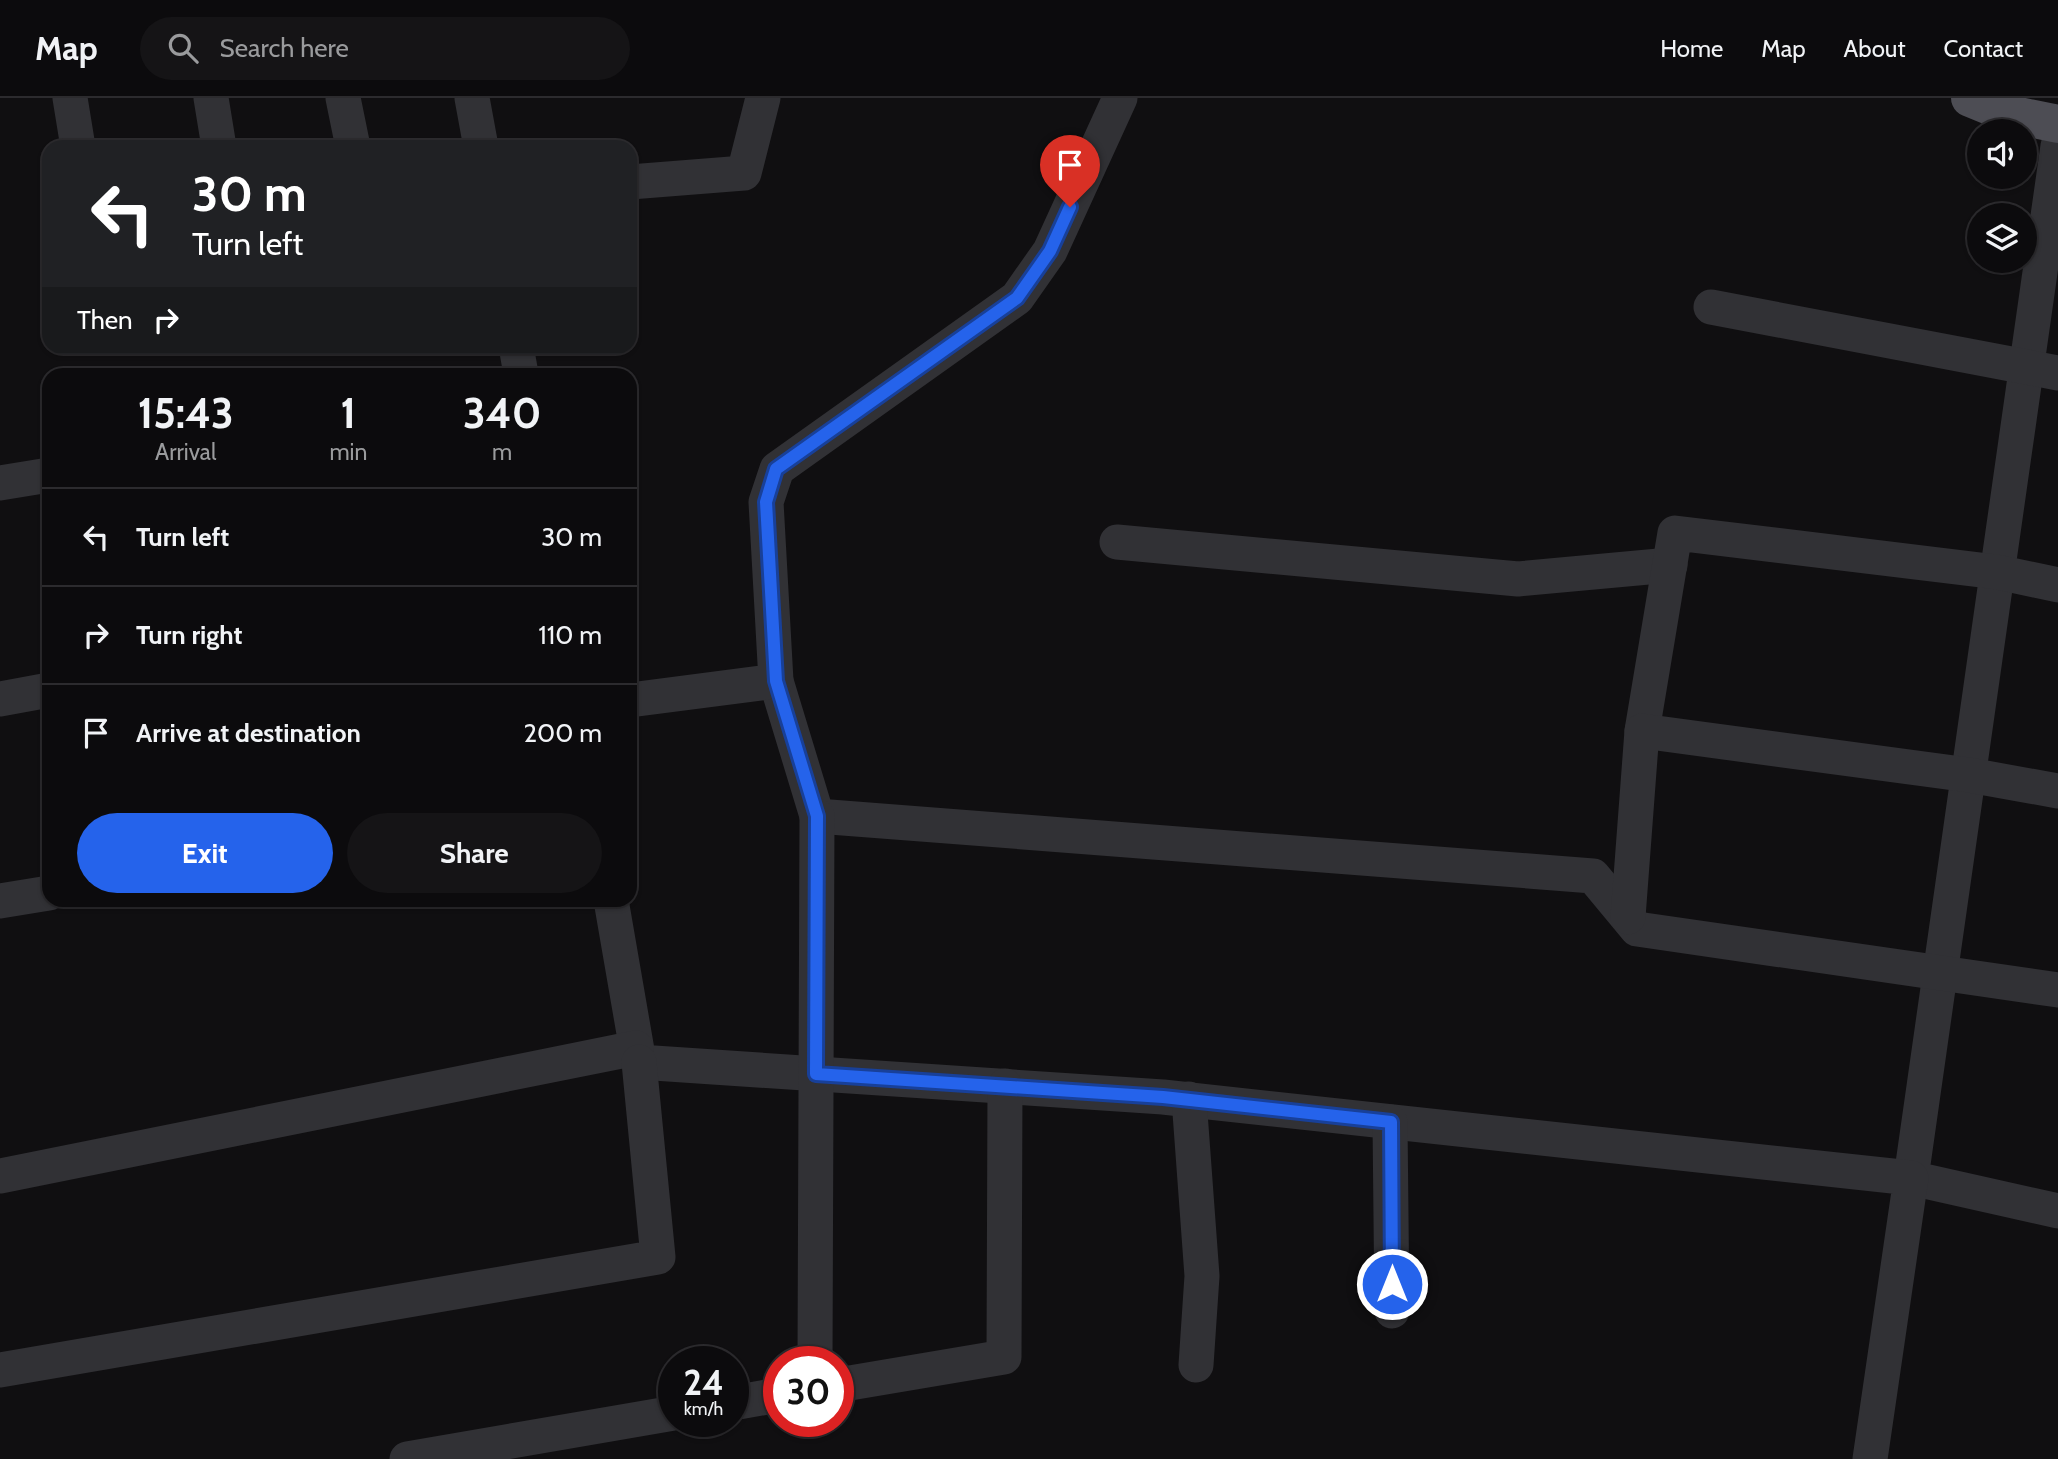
<!DOCTYPE html>
<style>
body{margin:0;font-family:Cabin,sans-serif;background:#151416;color:#f1f3f6;height:100vh;display:flex;flex-direction:column;font-size:26px;white-space:nowrap}
*{box-sizing:border-box;margin:0}
p{font-size:23px;color:#9a9b9d}
.icon{flex:none;width:38px;height:38px;fill:none;stroke:currentColor;stroke-width:2;stroke-linecap:round;stroke-linejoin:round}
.map{position:relative;flex:1;overflow:hidden}
.drawer{position:absolute;left:42px;top:270px;width:595px;height:539px;display:flex;flex-direction:column;background:#0c0b0d;border-radius:21px;box-shadow:0 2px 5px #0004,0 0 0 2px #2c2b2e}
.drawer>*{flex:none}
.banner{position:absolute;left:42px;top:42px;width:595px;height:214px;border-radius:21px;box-shadow:0 2px 5px #0004,0 0 0 2px #2c2b2e;background:#202124;color:#fff;overflow:hidden}
.fabs{position:absolute;left:1967px;top:21px;display:grid;gap:14px}
.fabs a{display:grid;place-items:center;width:70px;height:70px;border-radius:50%;background:#0c0b0d;box-shadow:0 2px 5px #0004,0 0 0 2px #2c2b2e;font-size:35px}
.speed{position:absolute;left:658px;top:1248px;display:flex;gap:14px;font-size:35px;font-weight:700;text-align:center}
.speed>*{display:grid;place-content:center;width:91px;height:91px;border-radius:50%;background:#0c0b0d;box-shadow:0 2px 5px #0004,0 0 0 2px #2c2b2e;line-height:1}
.speed small{font-size:18px;font-weight:400}
.speed .limit{border:10px solid #d22;background:#fff;color:#111}
.pin{position:absolute;display:grid;place-items:center;width:60px;height:60px;color:#fff;margin:-72px -30px;border-radius:50% 50% 50% 0;rotate:-45deg;box-shadow:0 0 7px #0007}
.pin .icon{rotate:45deg}
.me{position:absolute;width:77px;margin:-38px;rotate:0deg;stroke-linejoin:round;filter:drop-shadow(0 0 5px #0008)}
.turn{display:flex;align-items:center;gap:24px;height:147px;padding:0 35px;font-size:32px}
.turn .icon{width:91px;height:91px;stroke-width:2.5}
.turn b{display:block;font-size:49px;line-height:60px}
.then{display:flex;align-items:center;height:66px;padding:0 35px;background:#0003;gap:14px;font-size:26px}
.eta{display:flex;justify-content:space-evenly;align-items:center;height:119px;text-align:center}
.eta b{font-size:42px;font-weight:700;line-height:49px}
.primary-button{display:flex;gap:14px;margin-top:auto;padding:14px 35px}
.primary-button a{flex:1;height:80px;border-radius:42px;background:#2563eb;color:#fff;font-size:28px;font-weight:700;line-height:80px;text-align:center}
.primary-button a+a{background:#151416;color:#f1f3f6}
ul{padding:0;list-style:none}
li{display:flex;align-items:center;gap:21px;height:98px;padding:0 35px;border-top:2px solid #2c2b2e}
li div{flex:1}
li b{display:block;font-size:26px}
li em{font-style:normal}
header{display:flex;align-items:center;gap:42px;box-sizing:border-box;height:98px;padding:0 35px;background:#0c0b0d;border-bottom:2px solid #2c2b2e}
header strong{font-size:33px}
nav{display:flex;gap:38px;margin-inline-start:auto;font-size:24px}
.search{width:490px;height:63px;background:#151416;display:flex;align-items:center;gap:18px;box-sizing:border-box;padding:0 24px;border-radius:38px;color:#9a9b9d;font-size:26px}
.map>svg:first-child{display:block}
.lines{fill:none;stroke-linecap:round;stroke-linejoin:round}
.minor{stroke:#313135;stroke-width:35}
.major{stroke:#4d4d54;stroke-width:38}
.route-casing{stroke:#184099;stroke-width:18}
.route{stroke:#2563eb;stroke-width:12}
</style>
<header>
<strong>Map</strong>
<div class="search"><svg class="icon" aria-label="search" viewBox="0 0 24 24"><circle cx="10" cy="10" r="6"/><path d="M15 15l6 6"/></svg>Search here</div>
<nav><a>Home</a><a>Map</a><a>About</a><a>Contact</a></nav>
</header>
<div class="map">
<svg width="2058" height="1361" viewBox="0 0 2058 1361">
<rect width="100%" height="100%" fill="#100f11"/>
<g class="lines">
<!-- minor -->
<g class="minor">
<polyline points="70,0 78,49"/>
<polyline points="211,0 219,49"/>
<polyline points="343,0 353,49"/>
<polyline points="472,0 481,49"/>
<polyline points="2058,48 1911,1080 2058,1113"/>
<polyline points="630,84 744,75 763,0"/>
<polyline points="1711,209 2058,275"/>
<polyline points="516,248 521,276"/>
<polyline points="0,385 49,377"/>
<polyline points="1117,444 1518,481 1670,467"/>
<polyline points="776,583 817,718 1593,778 1637,831 2058,892"/>
<polyline points="0,601 49,592"/>
<polyline points="630,602 776,583 766,404 777,371 1017,200 1050,153 1120,0"/>
<polyline points="1642,633 1675,435 1997,474 2058,487"/>
<polyline points="611,802 639,964 1163,999 1911,1080 1870,1361"/>
<polyline points="0,803 49,795"/>
<polyline points="1628,819 1642,633 1969,677 2058,693"/>
<polyline points="1189,1001 1202,1178 1196,1267"/>
<polyline points="1390,1024 1392,1213"/>
<polyline points="0,1078 636,950"/>
<polyline points="815,1264 817,718"/>
<polyline points="0,1272 658,1159 639,964"/>
<polyline points="838,1287 1004,1259 1005,988"/>
<polyline points="733,1305 779,1297"/>
<polyline points="407,1361 674,1315"/>
</g>
<!-- major -->
<polyline class="major" points="1970,0 2009,16 2058,26"/>
</g>
<g class="lines">
<!-- route casing -->
<g class="route-casing">
<polyline id="route" points="1070,109 1050,153 1017,200 776,371 766,404 776,583 817,718 816,976 1163,999 1391,1024 1392,1186"/>
</g>
<!-- route -->
<use href="#route" class="route"/>
</g>
</svg>
<div class="fabs">
<a><svg class="icon" aria-label="sound" viewBox="0 0 24 24"><path d="M4 9h4l5-4v14l-5-4H4zM17 9q2 3 0 6"/></svg></a>
<a><svg class="icon" aria-label="layers" viewBox="0 0 24 24"><path d="M12 4l9 5-9 5-9-5zM3 14l9 5 9-5"/></svg></a>
</div>
<div class="speed"><div>24<small>km/h</small></div><div class="limit">30</div></div>
<div class="pin" style="left:1070px;top:109px;background:#d93025"><svg class="icon" aria-label="arrive" viewBox="0 0 24 24"><path d="M6 21V4h12l-3 4 3 4H6"/></svg></div>
<svg class="me" style="left:1392px;top:1186px" viewBox="-20 -20 40 40"><circle r="17" fill="#2563eb" stroke="#fff" stroke-width="3"/><path d="M0-11L8 9 0 5-8 9z" fill="#fff"/></svg>
<div class="banner">
<div class="turn"><svg class="icon" aria-label="left" viewBox="0 0 24 24"><path d="M17 20v-9H6M10 6l-5 5 5 5"/></svg><div><b>30 m</b>Turn left</div></div>
<div class="then">Then<svg class="icon" aria-label="right" viewBox="0 0 24 24"><path d="M7 20v-9h11M14 6l5 5-5 5"/></svg></div>
</div>
<section class="drawer">
<div class="eta">
<div><b>15:43</b><p>Arrival</p></div>
<div><b>1</b><p>min</p></div>
<div><b>340</b><p>m</p></div>
</div>
<ul>
<li><svg class="icon" aria-label="left" viewBox="0 0 24 24"><path d="M17 20v-9H6M10 6l-5 5 5 5"/></svg><div><b>Turn left</b></div><em>30 m</em></li>
<li><svg class="icon" aria-label="right" viewBox="0 0 24 24"><path d="M7 20v-9h11M14 6l5 5-5 5"/></svg><div><b>Turn right</b></div><em>110 m</em></li>
<li><svg class="icon" aria-label="arrive" viewBox="0 0 24 24"><path d="M6 21V4h12l-3 4 3 4H6"/></svg><div><b>Arrive at destination</b></div><em>200 m</em></li>
</ul>
<div class="primary-button"><a>Exit</a><a>Share</a></div>
</section>
</div>
